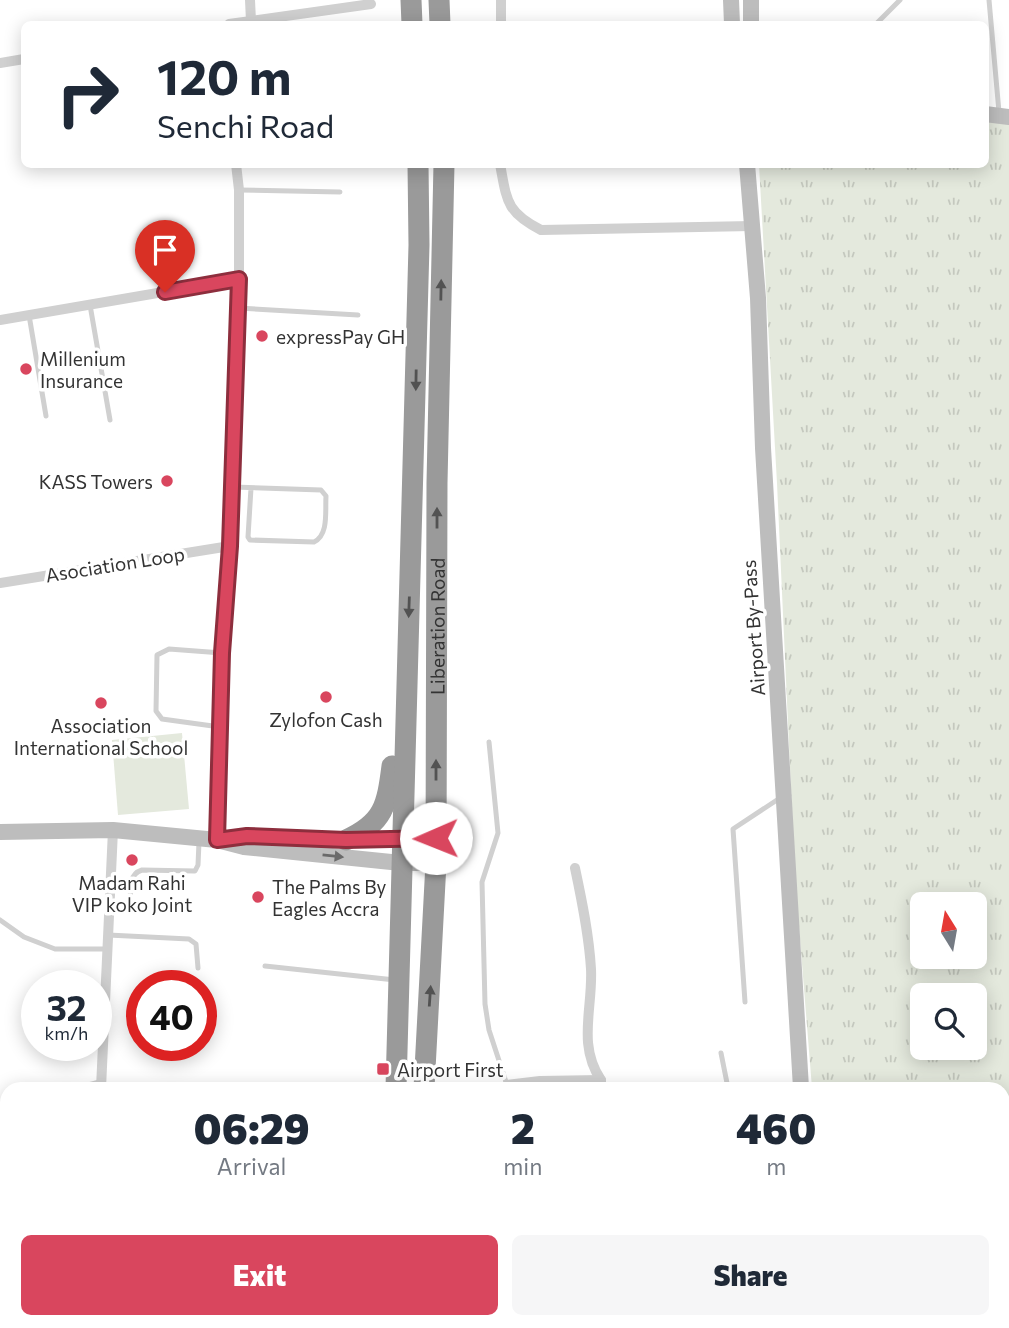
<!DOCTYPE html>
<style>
body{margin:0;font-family:Commissioner,sans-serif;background:#f6f6f7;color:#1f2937;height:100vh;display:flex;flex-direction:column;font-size:26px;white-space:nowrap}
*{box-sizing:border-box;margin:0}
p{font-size:23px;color:#747a83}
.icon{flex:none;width:38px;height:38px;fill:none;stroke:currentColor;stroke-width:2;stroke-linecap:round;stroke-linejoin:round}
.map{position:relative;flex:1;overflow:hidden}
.drawer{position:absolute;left:0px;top:1082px;width:1010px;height:247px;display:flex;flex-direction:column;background:#fff;border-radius:21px 21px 0 0;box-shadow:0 4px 18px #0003}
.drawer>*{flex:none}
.guide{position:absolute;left:21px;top:21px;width:968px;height:147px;border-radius:10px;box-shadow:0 4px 18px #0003;background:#fff;color:#1f2937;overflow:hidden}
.needle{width:46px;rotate:349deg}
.controls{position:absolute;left:910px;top:892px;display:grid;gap:14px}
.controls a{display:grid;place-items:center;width:77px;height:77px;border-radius:10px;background:#fff;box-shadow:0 4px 18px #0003;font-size:35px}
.speed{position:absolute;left:21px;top:970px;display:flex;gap:14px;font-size:35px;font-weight:700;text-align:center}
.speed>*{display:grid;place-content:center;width:91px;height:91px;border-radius:50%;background:#fff;box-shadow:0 4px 18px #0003;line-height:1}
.speed small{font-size:18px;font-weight:400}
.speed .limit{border:10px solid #d22;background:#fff;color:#111}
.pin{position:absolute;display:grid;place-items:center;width:60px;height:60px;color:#fff;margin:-72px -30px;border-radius:50% 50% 50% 0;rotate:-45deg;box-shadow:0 0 7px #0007}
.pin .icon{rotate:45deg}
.me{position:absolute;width:77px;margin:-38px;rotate:269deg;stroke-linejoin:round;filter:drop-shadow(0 0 5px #0008)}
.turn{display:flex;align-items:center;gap:24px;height:147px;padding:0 21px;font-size:32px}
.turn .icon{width:91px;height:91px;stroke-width:2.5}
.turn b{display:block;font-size:49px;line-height:60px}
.eta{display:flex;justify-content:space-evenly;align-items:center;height:119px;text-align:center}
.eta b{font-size:42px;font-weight:800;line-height:49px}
.action{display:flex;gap:14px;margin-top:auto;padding:14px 21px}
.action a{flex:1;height:80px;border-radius:10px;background:#d9465e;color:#fff;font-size:28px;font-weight:800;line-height:80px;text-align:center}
.action a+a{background:#f6f6f7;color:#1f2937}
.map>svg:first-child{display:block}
.grass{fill:url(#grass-tufts);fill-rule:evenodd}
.pitch{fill:#e4e9dd}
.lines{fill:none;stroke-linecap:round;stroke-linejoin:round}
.lane{stroke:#d0d0d0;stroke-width:5}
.street{stroke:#d0d0d0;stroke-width:10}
.secondary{stroke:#bdbdbd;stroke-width:16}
.highway{stroke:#9a9a9a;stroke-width:21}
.oneway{fill:#525252}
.oneway2{fill:#6a6a6a}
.route-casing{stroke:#8d2e3d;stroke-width:18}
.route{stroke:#d9465e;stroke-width:12}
.poi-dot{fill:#d9465e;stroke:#fff;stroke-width:2.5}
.labels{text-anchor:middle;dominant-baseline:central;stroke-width:7;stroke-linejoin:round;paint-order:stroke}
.poi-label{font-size:19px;fill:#333;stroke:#fff;text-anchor:start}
.street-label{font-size:19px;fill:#333;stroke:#fff}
</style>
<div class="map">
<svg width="1009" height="1328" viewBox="0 0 1009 1328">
<defs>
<pattern id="grass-tufts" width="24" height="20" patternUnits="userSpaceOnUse" patternTransform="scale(1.75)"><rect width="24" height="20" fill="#e4e9dd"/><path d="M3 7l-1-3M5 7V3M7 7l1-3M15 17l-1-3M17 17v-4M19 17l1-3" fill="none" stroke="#c4c8be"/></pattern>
</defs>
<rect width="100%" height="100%" fill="#fff"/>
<!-- grass -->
<path class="grass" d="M985,111L1009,114V1328H826L825,1321H1003V1088H812L795,877L777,483L759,165L985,164ZM922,905H975V957H922ZM922,996H975V1048H922Z"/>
<!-- pitch -->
<polygon class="pitch" points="182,733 189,809 118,815 112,740"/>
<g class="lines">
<!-- lane -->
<g class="lane">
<polyline points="989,0 999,112"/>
<polyline points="876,24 900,0"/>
<polyline points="239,190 340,192"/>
<polyline points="90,305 110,420"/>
<polyline points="238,308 358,315"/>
<polyline points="29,315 46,416"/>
<path d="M233,487L321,490L326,496C325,511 329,535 314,542L250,540L248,537L251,488"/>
<polyline points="220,727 162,719 156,711 157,655 169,649 222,653"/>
<polyline points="489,742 498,833 482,882 485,1004 489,1030 507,1085"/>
<path d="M131,908C131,894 126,875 142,870L195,871L198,865L199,842"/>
<polyline points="0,920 24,937 55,949 107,949"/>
<polyline points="108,935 189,939 196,944 198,968"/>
<polyline points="265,966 395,980"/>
<polyline points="745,1002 733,829 780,798"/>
<polyline points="721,1053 728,1088"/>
<polyline points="0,1215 7,1213"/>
<polyline points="677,1321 678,1328"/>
<polyline points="640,1328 640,1321"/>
</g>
<!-- street -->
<g class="street">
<polyline points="229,24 371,4"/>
<polyline points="248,24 251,21 250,0"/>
<polyline points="501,24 501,0"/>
<polyline points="0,63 24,59"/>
<path d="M500,164C507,201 506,212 541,230L752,226"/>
<polyline points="0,320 239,279"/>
<polyline points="0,583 230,546"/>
<polyline points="217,840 222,653 230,546 239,279 239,190 236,164"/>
<path d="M575,868C582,901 589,935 591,969C593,1008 577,1045 601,1080"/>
<polyline points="86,1088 101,1084"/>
<polyline points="101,1088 113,830"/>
<polyline points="508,1088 507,1085 540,1081 601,1080 601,1088"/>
<polyline points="0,1113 7,1111"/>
<polyline points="90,1328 91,1321"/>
</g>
<!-- secondary -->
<g class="secondary">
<polyline points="731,0 732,24"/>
<polyline points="751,0 751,24"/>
<polyline points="985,114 1009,117"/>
<polyline points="747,164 758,298 763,448 801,1088"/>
<polyline points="0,832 113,830 217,840 244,847 401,863 436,863"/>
<polyline points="226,839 247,836 346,840 436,838"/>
<polyline points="815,1321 816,1328"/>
</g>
<!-- highway -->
<g class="highway">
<polyline points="411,0 412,24"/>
<polyline points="439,0 440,24"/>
<path d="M346,840C384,823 387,805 392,766"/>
<polyline points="396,1088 419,245 418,164"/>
<path id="s1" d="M424,1088L436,863L437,483L444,164"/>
<polyline points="390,1328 391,1321"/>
<polyline points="418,1328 418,1321"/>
</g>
</g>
<!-- one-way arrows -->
<defs><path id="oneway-solid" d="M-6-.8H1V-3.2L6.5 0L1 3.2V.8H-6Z" transform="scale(1.75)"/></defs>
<g class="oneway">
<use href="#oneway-solid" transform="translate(441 290) rotate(-89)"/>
<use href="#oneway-solid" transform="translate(416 380) rotate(91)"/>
<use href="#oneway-solid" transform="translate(437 518) rotate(-90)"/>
<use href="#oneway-solid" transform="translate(409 607) rotate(92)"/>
<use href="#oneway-solid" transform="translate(436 770) rotate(-90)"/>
<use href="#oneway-solid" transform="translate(430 996) rotate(-86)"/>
</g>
<use class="oneway2" href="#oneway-solid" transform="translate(333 856) rotate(6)"/>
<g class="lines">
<!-- route casing -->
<g class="route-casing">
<polyline id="route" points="165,292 239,279 230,546 222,653 217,840 247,836 346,840 436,838"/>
</g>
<!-- route -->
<use href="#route" class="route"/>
</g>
<!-- markers -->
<g class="poi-dot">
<circle cx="262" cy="336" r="7"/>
<circle cx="26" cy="369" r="7"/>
<circle cx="167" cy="481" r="7"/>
<circle cx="326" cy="697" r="7"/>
<circle cx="101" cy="703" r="7"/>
<circle cx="132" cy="860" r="7"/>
<circle cx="258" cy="897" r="7"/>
<rect x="376" y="1062" width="14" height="14" rx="3.5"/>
</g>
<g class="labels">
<!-- poi labels -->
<g class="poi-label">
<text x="276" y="336">expressPay GH</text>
<text x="40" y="358">Millenium<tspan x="40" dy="22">Insurance</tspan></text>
<text x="153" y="481" text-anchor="end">KASS Towers</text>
<text x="326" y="719" text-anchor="middle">Zylofon Cash</text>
<text x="101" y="725" text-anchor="middle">Association<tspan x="101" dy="22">International School</tspan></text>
<text x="132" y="882" text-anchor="middle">Madam Rahi<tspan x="132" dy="22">VIP koko Joint</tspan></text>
<text x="272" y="886">The Palms By<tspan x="272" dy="22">Eagles Accra</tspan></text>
<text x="397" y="1069">Airport First</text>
</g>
<!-- street labels -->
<g class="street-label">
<text transform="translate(115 564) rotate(-9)">Asociation Loop</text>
<text stroke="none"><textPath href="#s1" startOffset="462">Liberation Road</textPath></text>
<text transform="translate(753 628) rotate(-94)">Airport By-Pass</text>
</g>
</g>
</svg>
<div class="controls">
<a><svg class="needle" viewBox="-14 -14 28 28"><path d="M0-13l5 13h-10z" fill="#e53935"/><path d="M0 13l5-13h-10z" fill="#747a83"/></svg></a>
<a><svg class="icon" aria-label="search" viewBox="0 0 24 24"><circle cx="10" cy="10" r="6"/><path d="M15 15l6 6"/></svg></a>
</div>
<div class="speed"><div>32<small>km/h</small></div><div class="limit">40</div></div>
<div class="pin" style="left:165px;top:292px;background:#d93025"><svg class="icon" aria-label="arrive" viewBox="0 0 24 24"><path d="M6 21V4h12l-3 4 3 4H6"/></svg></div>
<svg class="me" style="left:436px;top:838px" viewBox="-20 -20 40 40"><circle r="19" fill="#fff"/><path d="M0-13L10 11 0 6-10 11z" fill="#d9465e"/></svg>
<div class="guide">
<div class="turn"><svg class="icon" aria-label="right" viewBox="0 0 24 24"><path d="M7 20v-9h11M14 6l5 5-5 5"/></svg><div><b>120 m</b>Senchi Road</div></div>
</div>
<section class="drawer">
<div class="eta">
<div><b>06:29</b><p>Arrival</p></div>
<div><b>2</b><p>min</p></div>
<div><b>460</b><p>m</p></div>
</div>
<div class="action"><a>Exit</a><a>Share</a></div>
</section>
</div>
